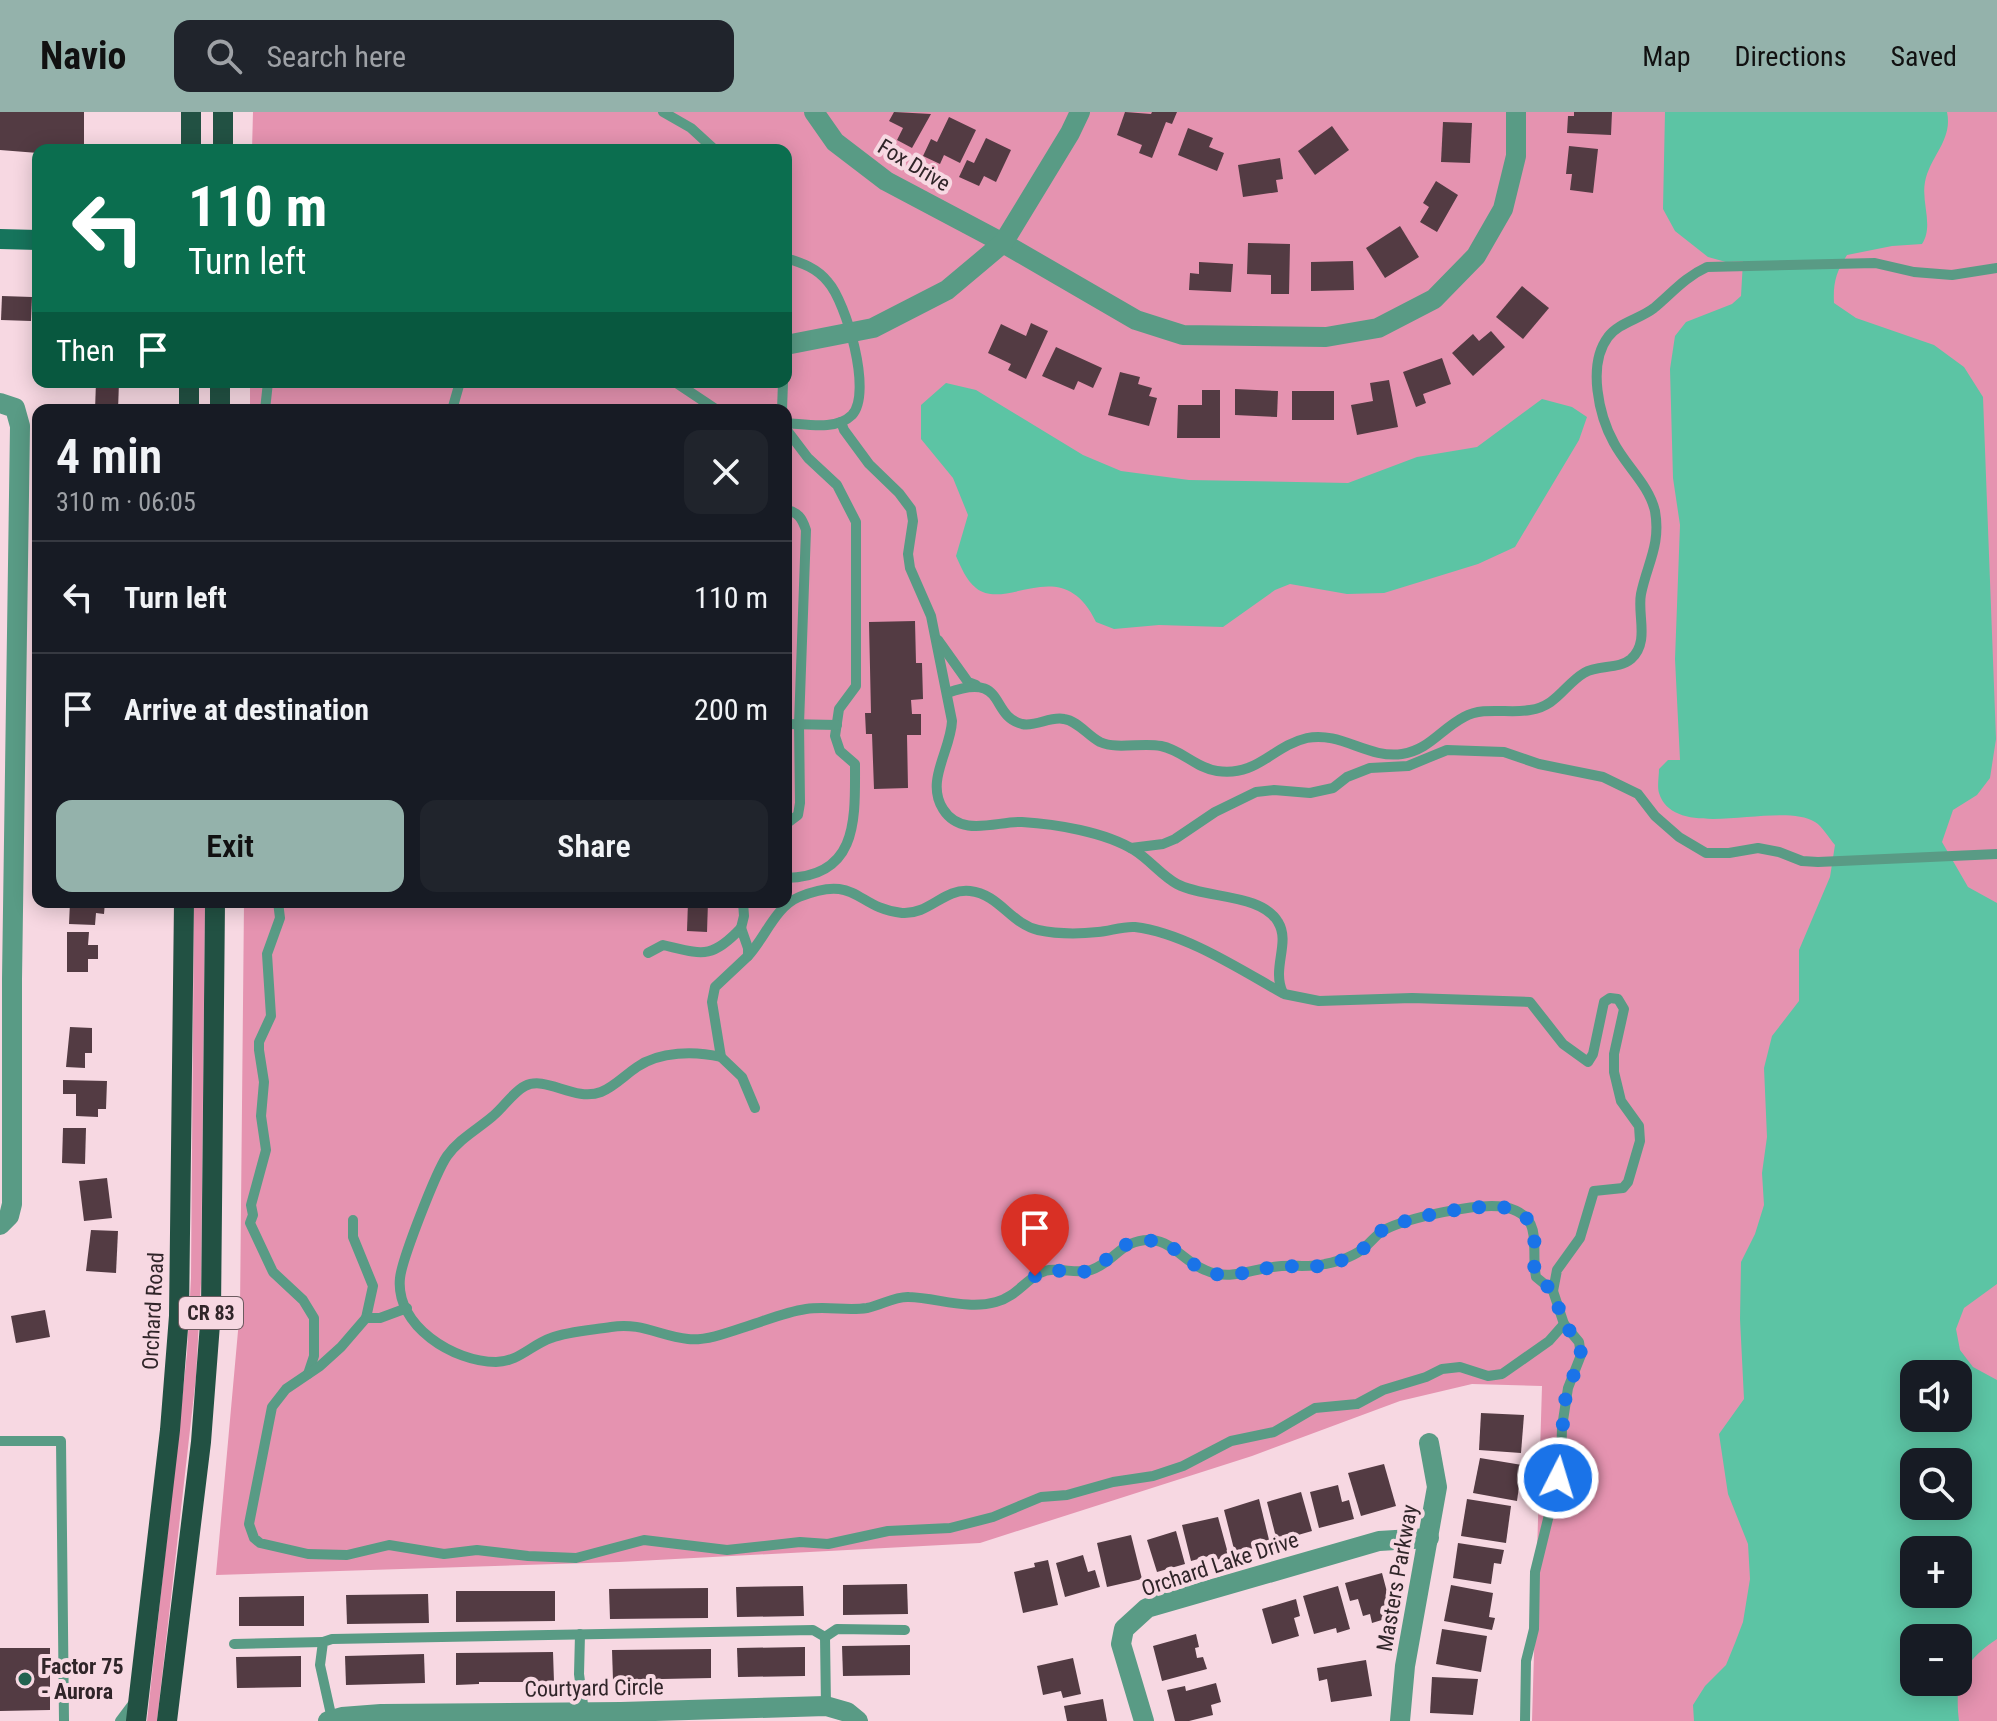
<!DOCTYPE html>
<meta charset="utf-8">
<style>
body{margin:0;font-family:"Roboto Condensed",sans-serif;background:#20242c;color:#f1f3f6;height:100vh;display:flex;flex-direction:column;font-size:30px;white-space:nowrap}
*{box-sizing:border-box;margin:0}
p{font-size:26px;color:#9ea1a6}
.icon{flex:none;width:44px;height:44px;fill:none;stroke:currentColor;stroke-width:2;stroke-linecap:round;stroke-linejoin:round}
.map{position:relative;flex:1;overflow:hidden}
.side{position:absolute;left:32px;top:292px;width:760px;height:504px;display:flex;flex-direction:column;background:#171b24;border-radius:16px;box-shadow:0 4px 20px #0003}
.side>*{flex:none}
.hud{position:absolute;left:32px;top:32px;width:760px;height:244px;border-radius:16px;box-shadow:0 4px 20px #0003;background:#0b6e4f;color:#fff;overflow:hidden}
.controls{position:absolute;left:1900px;top:1248px;display:grid;gap:16px}
.controls a{display:grid;place-items:center;width:72px;height:72px;border-radius:16px;background:#171b24;box-shadow:0 4px 20px #0003;font-size:40px}
.pin{position:absolute;display:grid;place-items:center;width:68px;height:68px;color:#fff;margin:-82px -34px;border-radius:50% 50% 50% 0;rotate:-45deg;box-shadow:0 0 8px #0007}
.pin .icon{rotate:45deg}
.me{position:absolute;width:88px;margin:-44px;rotate:5deg;stroke-linejoin:round;filter:drop-shadow(0 0 6px #0008)}
.turn{display:flex;align-items:center;gap:28px;height:168px;padding:0 24px;font-size:36px}
.turn .icon{width:104px;height:104px;stroke-width:2.5}
.turn b{display:block;font-size:56px;line-height:68px}
.then{display:flex;align-items:center;height:76px;padding:0 24px;background:#0003;gap:16px;font-size:30px}
.round{display:grid;place-items:center;flex:none;width:84px;height:84px;border-radius:16px;background:#20242c}
.head{display:flex;align-items:center;justify-content:space-between;height:136px;padding:0 24px}
h1{font-size:48px;font-weight:600;line-height:60px}
.primary-button{display:flex;gap:16px;margin-top:auto;padding:16px 24px}
.primary-button a{flex:1;height:92px;border-radius:16px;background:#94b2ab;color:#111;font-size:32px;font-weight:600;line-height:92px;text-align:center}
.primary-button a+a{background:#20242c;color:#f1f3f6}
ul{padding:0;list-style:none}
li{display:flex;align-items:center;gap:24px;height:112px;padding:0 24px;border-top:2px solid #363941}
li div{flex:1}
li b{display:block;font-size:30px}
li em{font-style:normal}
header{display:flex;align-items:center;gap:48px;box-sizing:border-box;height:112px;padding:0 40px;background:#94b2ab;color:#111}
header strong{font-size:38px}
nav{display:flex;gap:44px;margin-inline-start:auto;font-size:28px}
.search{width:560px;height:72px;background:#20242c;display:flex;align-items:center;gap:20px;box-sizing:border-box;padding:0 28px;border-radius:16px;color:#9ea1a6;font-size:30px}
.map>svg:first-child{display:block}
.green{fill:#e593b0;fill-rule:evenodd}
.water{fill:#5cc4a4;fill-rule:evenodd}
.building{fill:#533b43}
.lines{fill:none;stroke-linecap:round;stroke-linejoin:round}
.lane{stroke:#599b85;stroke-width:10}
.street{stroke:#599b85;stroke-width:20}
.secondary{stroke:#16745c;stroke-width:20}
.primary{stroke:#225143;stroke-width:20}
.route{stroke:#1a73e8;stroke-width:14;stroke-dasharray:0 25.2}
.poi-dot{fill:#236350;stroke:#f7d8e2;stroke-width:3}
.labels{text-anchor:middle;dominant-baseline:central;stroke-width:8;stroke-linejoin:round;paint-order:stroke}
.shield{fill:#f7d8e2;stroke:#6c5b60;stroke-width:2}
.shield-label{font-size:20px;font-weight:bold;fill:#302529}
.street-label{font-size:22px;fill:#302529;stroke:#f7d8e2}
.poi-label{font-size:22px;font-weight:bold;fill:#302529;stroke:#f7d8e2;text-anchor:start}
</style>
<header>
<strong>Navio</strong>
<div class="search"><svg class="icon" aria-label="search" viewBox="0 0 24 24"><circle cx="10" cy="10" r="6"/><path d="M15 15l6 6"/></svg>Search here</div>
<nav><a>Map</a><a>Directions</a><a>Saved</a></nav>
</header>
<div class="map">
<svg width="1997" height="1609" viewBox="0 0 1997 1609">
<rect width="100%" height="100%" fill="#f7d8e2"/>
<!-- green -->
<g class="green">
<path d="M253,0H1997V1609H1532L1542,1274L1472,1272L1400,1289L1252,1344L980,1431L619,1450L216,1463L240,1197L244,790H786V298H250V270H786V38H252ZM1914,1262H1958V1306H1914ZM1914,1350H1958V1394H1914ZM1914,1438H1958V1482H1914ZM1914,1526H1958V1570H1914Z"/>
<polygon points="194,790 205,790 201,1171 196,1265 157,1609 147,1609 187,1241 191,1166"/>
</g>
<!-- water -->
<g class="water">
<path d="M1665,0H1947C1953,28 1930,44 1925,70C1921,91 1934,114 1922,132L1892,134L1847,143C1836,160 1833,171 1834,191L1856,206L1934,233L1964,255L1983,285L1996,627L1990,666L1977,683L1953,698L1942,730L1968,775L1997,791V1172L1964,1196L1956,1217L1960,1238L1973,1255L1997,1268V1527C1963,1550 1954,1568 1959,1609H1694L1693,1593L1705,1574L1726,1553L1735,1531L1743,1510L1750,1467L1748,1432L1728,1382L1719,1322L1744,1287L1740,1207L1741,1150L1755,1122L1764,1093L1762,1061L1767,1025L1764,956L1772,924L1799,889V838L1830,765L1835,733C1829,726 1822,714 1815,710C1779,688 1675,732 1659,681C1657,674 1659,664 1659,657L1668,648H1680L1675,547L1680,413L1673,366L1670,257L1675,224L1686,210L1732,192L1741,184L1743,149L1726,150L1708,145L1675,119L1663,97ZM1914,1262H1958V1306H1914ZM1914,1350H1958V1394H1914ZM1914,1438H1958V1482H1914ZM1914,1526H1958V1570H1914Z"/>
<path d="M946,271L976,278L1083,343L1121,359L1189,368L1348,371L1417,345L1477,335L1542,287L1572,295L1587,305L1579,328L1515,435L1478,452L1384,481L1347,482L1290,472L1275,478L1223,515L1159,513L1114,517L1096,510C1062,439 1007,501 976,476C966,468 961,455 956,444L968,403L953,366L921,327V293Z"/>
</g>
<!-- building -->
<g class="building">
<polygon points="0,0 84,0 84,38 38,38 38,41 0,38"/>
<polygon points="894,0 931,2 912,36 897,28 903,16 889,9"/>
<polygon points="1125,0 1151,2 1152,0 1177,0 1172,12 1166,10 1152,46 1139,41 1142,33 1117,23"/>
<polygon points="1574,0 1612,0 1611,23 1567,21 1568,4 1574,4"/>
<polygon points="949,5 976,18 960,51 944,43 940,52 923,44 931,27 937,30"/>
<polygon points="1443,10 1472,11 1470,51 1441,50"/>
<polygon points="1332,14 1349,38 1315,63 1298,39"/>
<polygon points="1188,16 1213,26 1209,35 1224,41 1217,59 1178,43"/>
<polygon points="986,26 1011,38 996,70 984,64 979,74 959,65 967,48 974,51"/>
<polygon points="1569,34 1598,37 1593,81 1570,78 1572,62 1566,62"/>
<polygon points="1280,46 1283,67 1276,68 1278,80 1243,85 1238,53"/>
<polygon points="1436,69 1458,83 1437,120 1420,110 1429,95 1423,91"/>
<polygon points="1400,114 1419,145 1385,166 1366,136"/>
<polygon points="1248,131 1290,132 1289,182 1271,182 1271,163 1247,162"/>
<polygon points="1353,149 1354,178 1311,179 1311,150"/>
<polygon points="1199,150 1233,152 1231,180 1189,178 1190,161 1199,162"/>
<polygon points="1522,174 1549,196 1523,227 1496,205"/>
<polygon points="2,184 32,185 31,209 1,208"/>
<polygon points="1031,211 1048,219 1026,267 1008,258 1011,252 988,241 1001,212 1026,224"/>
<polygon points="1491,219 1505,235 1473,264 1452,241 1473,222 1479,229"/>
<polygon points="1056,235 1102,256 1093,276 1078,269 1074,278 1042,264"/>
<polygon points="1442,246 1451,272 1423,282 1426,291 1416,295 1403,260"/>
<polygon points="1120,260 1140,265 1138,272 1152,276 1149,284 1157,286 1149,314 1108,303"/>
<polygon points="1389,268 1398,315 1357,323 1351,293 1373,289 1370,271"/>
<polygon points="96,270 119,270 118,298 95,298"/>
<polygon points="1235,277 1278,279 1277,305 1235,303"/>
<polygon points="1202,278 1220,278 1220,326 1177,326 1178,293 1202,293"/>
<rect x="1292" y="279" width="42" height="29"/>
<polygon points="915,509 916,551 922,551 923,587 911,588 912,602 921,602 921,623 907,623 908,676 874,677 872,622 866,622 865,601 871,601 869,510"/>
<polygon points="70,790 105,790 104,802 96,801 95,813 69,812"/>
<polygon points="688,790 708,790 707,820 687,819"/>
<polygon points="67,820 89,820 88,833 98,833 98,847 88,847 88,860 67,860"/>
<polygon points="70,915 92,916 92,941 85,941 85,956 66,955"/>
<polygon points="63,968 107,969 106,997 98,997 98,1005 76,1004 76,982 63,982"/>
<polygon points="63,1016 86,1016 85,1052 62,1051"/>
<polygon points="107,1066 112,1106 84,1109 79,1069"/>
<polygon points="91,1118 118,1119 116,1161 86,1159"/>
<polygon points="45,1198 50,1225 16,1231 11,1204"/>
<polygon points="1481,1301 1524,1303 1521,1341 1479,1338"/>
<polygon points="1480,1346 1522,1353 1517,1389 1473,1381"/>
<polygon points="1384,1352 1396,1394 1361,1404 1348,1361"/>
<polygon points="1338,1373 1342,1390 1349,1388 1354,1407 1319,1416 1310,1380"/>
<polygon points="1301,1380 1312,1419 1277,1429 1267,1390"/>
<polygon points="1259,1387 1270,1432 1235,1441 1224,1398"/>
<polygon points="1467,1387 1511,1394 1506,1431 1461,1424"/>
<polygon points="1218,1405 1229,1445 1211,1449 1209,1444 1191,1449 1182,1413"/>
<polygon points="1176,1419 1185,1452 1157,1460 1147,1428"/>
<polygon points="1131,1423 1142,1467 1107,1475 1097,1431"/>
<polygon points="1458,1431 1504,1438 1501,1452 1494,1451 1491,1472 1453,1466"/>
<polygon points="1083,1443 1088,1460 1095,1458 1100,1475 1065,1485 1056,1451"/>
<polygon points="1048,1448 1058,1493 1023,1501 1014,1460 1035,1455 1034,1451"/>
<polygon points="1382,1461 1391,1495 1383,1497 1385,1507 1372,1511 1370,1502 1363,1504 1358,1487 1350,1489 1345,1471"/>
<polygon points="907,1472 908,1502 843,1503 843,1473"/>
<polygon points="1451,1473 1493,1481 1489,1505 1495,1506 1492,1518 1444,1509"/>
<polygon points="803,1474 804,1504 737,1505 736,1475"/>
<polygon points="1338,1474 1350,1517 1337,1521 1336,1516 1314,1522 1303,1484"/>
<polygon points="708,1476 708,1506 610,1507 609,1477"/>
<polygon points="456,1479 555,1479 555,1509 456,1510"/>
<polygon points="428,1482 429,1511 347,1512 346,1483"/>
<polygon points="304,1484 304,1514 239,1514 239,1485"/>
<polygon points="1296,1487 1300,1504 1294,1506 1299,1524 1272,1532 1262,1497"/>
<polygon points="1442,1517 1487,1524 1481,1560 1436,1552"/>
<polygon points="1196,1522 1199,1535 1195,1536 1197,1546 1203,1545 1207,1557 1162,1569 1153,1534"/>
<polygon points="910,1533 910,1563 843,1564 842,1534"/>
<polygon points="805,1535 805,1564 738,1565 737,1536"/>
<polygon points="0,1536 50,1536 50,1598 0,1599"/>
<polygon points="711,1537 711,1566 613,1568 612,1538"/>
<polygon points="553,1540 554,1570 479,1570 479,1572 456,1573 456,1541"/>
<polygon points="424,1542 425,1571 346,1573 345,1544"/>
<polygon points="301,1544 301,1575 237,1576 236,1545"/>
<polygon points="1073,1546 1081,1582 1063,1586 1061,1579 1043,1583 1037,1554"/>
<polygon points="1366,1548 1372,1584 1331,1590 1327,1567 1319,1569 1317,1556"/>
<polygon points="1432,1565 1478,1567 1473,1603 1430,1601"/>
<polygon points="1216,1571 1221,1590 1211,1593 1213,1603 1189,1609 1175,1609 1167,1578 1185,1574 1186,1579"/>
<polygon points="1103,1587 1107,1609 1067,1609 1064,1594"/>
</g>
<g class="lines">
<!-- lane -->
<g class="lane">
<polyline points="663,0 691,16 715,38"/>
<path d="M786,146C802,151 817,156 828,170C846,190 873,281 852,303C836,319 806,312 786,311"/>
<polyline points="675,270 717,298"/>
<polyline points="265,298 268,270"/>
<polyline points="452,298 460,270"/>
<polyline points="782,298 783,270"/>
<path d="M841,310L844,318L869,352L899,381L911,397L913,409L908,442L910,456L931,504L952,609C951,638 925,669 943,697C961,726 997,709 1022,710C1056,712 1105,720 1134,738C1150,748 1162,764 1177,772C1205,787 1261,781 1278,810C1291,831 1271,856 1283,881"/>
<path d="M786,317L808,346L837,373L856,410V574L839,597L835,624L840,639L855,652C855,706 859,765 786,766"/>
<path d="M786,398C798,400 802,406 806,418L799,612L800,691L798,703L786,712"/>
<polyline points="938,528 968,570 976,573"/>
<path d="M947,581C1008,559 988,603 1022,612C1036,615 1050,604 1064,607C1078,609 1088,624 1100,630C1118,638 1142,630 1161,634C1182,638 1196,656 1217,659C1258,665 1272,634 1307,626C1341,619 1368,647 1402,642C1429,638 1441,617 1464,605C1484,594 1509,602 1530,598C1557,594 1564,573 1584,561C1598,552 1618,558 1631,547C1650,530 1637,503 1641,482C1647,452 1661,433 1655,399C1649,373 1626,354 1614,331C1599,304 1587,253 1608,225C1618,211 1640,207 1654,196C1672,181 1685,165 1707,155L1875,151L1914,160L1952,163L1997,156"/>
<polyline points="786,612 837,613"/>
<polyline points="1131,736 1163,732 1175,727 1215,700 1256,680 1274,678 1310,681 1333,676 1347,665 1370,656 1408,654 1447,638 1504,640 1539,652 1603,665 1638,682 1655,704 1679,725 1706,741 1729,741 1758,736 1779,740 1802,749 1818,750 1997,742"/>
<polyline points="278,790 280,806 267,842 271,904 259,930 259,938 264,970 261,1004 266,1038 251,1093 253,1103 250,1111 273,1160 303,1188 314,1206 314,1244 308,1262"/>
<polyline points="741,816 744,804 743,790"/>
<path d="M648,841L663,833C702,842 711,848 741,816L748,836V844L715,875L712,890L721,945L742,965L755,996"/>
<path d="M748,844C765,826 775,795 799,785C858,761 855,796 902,801C929,803 944,776 970,779C999,782 1011,812 1038,818C1057,822 1079,822 1098,820C1110,819 1123,814 1135,815C1185,821 1241,858 1284,882L1319,889L1412,886L1530,890L1563,932L1588,950L1593,942L1604,890L1610,886L1618,887L1624,897L1614,942V960L1621,989L1639,1014L1640,1029L1628,1070L1623,1076L1594,1079L1580,1126L1557,1158L1553,1179"/>
<path d="M721,945C695,939 660,939 637,955C625,963 614,975 601,980C574,990 546,963 525,974C513,980 504,995 493,1004C478,1017 459,1027 447,1044C436,1060 402,1147 400,1166C395,1214 454,1250 496,1250C518,1250 531,1233 551,1226C569,1219 592,1218 611,1215C641,1210 660,1224 688,1227C706,1229 730,1220 748,1214C767,1208 786,1200 806,1197C827,1194 847,1199 867,1196C882,1193 895,1184 909,1185C938,1186 967,1198 996,1190C1015,1185 1024,1170 1040,1161C1055,1153 1075,1163 1091,1158C1115,1150 1122,1126 1152,1128C1173,1130 1186,1151 1205,1158C1229,1169 1249,1158 1273,1155C1291,1152 1308,1156 1325,1152C1340,1149 1354,1145 1365,1135C1372,1129 1377,1122 1384,1118C1407,1106 1479,1090 1504,1095C1546,1104 1530,1134 1536,1165L1553,1179L1564,1212L1579,1230L1581,1243L1568,1276L1562,1315L1561,1354L1535,1460L1534,1517L1526,1549L1525,1609"/>
<polyline points="353,1108 353,1125 373,1174 366,1206"/>
<polyline points="407,1196 380,1206 366,1206 341,1235 320,1254 286,1277 272,1295 249,1412 254,1426 260,1431 308,1442 347,1443 389,1433 444,1442 477,1438 528,1444 576,1446 644,1428 727,1438 800,1430 828,1432 888,1419 950,1416 993,1405 1041,1385 1067,1383 1113,1370 1153,1364 1183,1354 1231,1329 1274,1320 1315,1296 1357,1292 1383,1278 1426,1265 1442,1257 1460,1255 1488,1264 1502,1262 1549,1229 1564,1212"/>
<polyline points="0,1329 61,1329 64,1609"/>
<polyline points="580,1522 579,1562 584,1600"/>
<polyline points="825,1525 837,1517 905,1518"/>
<polyline points="234,1532 323,1530"/>
<polyline points="332,1607 320,1553 323,1530 332,1527 813,1518 825,1525 826,1594"/>
<polyline points="120,1609 135,1589"/>
</g>
<!-- street -->
<g class="street">
<polyline points="814,0 835,30 886,69 1003,131 1136,208 1183,223 1326,225 1378,216 1434,187 1476,144 1503,97 1516,44 1516,0"/>
<polyline points="786,233 873,216 947,178 1003,131 1070,21 1080,0"/>
<polyline points="0,291 15,296 20,314 12,867 12,1092 9,1104 0,1113"/>
<polyline points="328,1609 342,1605 381,1602 621,1600 826,1594 847,1600 858,1609"/>
<polyline points="1144,1609 1121,1532 1124,1517 1147,1496 1379,1429 1429,1426"/>
<polyline points="1400,1609 1405,1554 1437,1375 1429,1331"/>
</g>
<!-- secondary -->
<polyline class="secondary" points="0,127 38,128"/>
<!-- primary -->
<g class="primary">
<polyline points="191,38 191,0"/>
<polyline points="223,38 223,0"/>
<polyline points="189,298 189,270"/>
<polyline points="220,298 220,270"/>
<polyline points="136,1609 170,1318 179,1204 184,790"/>
<polyline points="167,1609 201,1330 211,1199 215,790"/>
</g>
</g>
<g class="lines">
<!-- route -->
<path class="route" d="M1035,1164C1052,1153 1070,1163 1088,1159C1103,1155 1110,1141 1123,1134C1129,1131 1140,1129 1147,1129C1172,1125 1187,1154 1210,1161C1235,1167 1253,1157 1276,1155C1290,1153 1305,1156 1319,1154C1334,1152 1352,1146 1364,1136C1369,1131 1375,1123 1381,1119C1401,1106 1483,1090 1506,1096C1549,1108 1528,1134 1536,1165L1553,1179L1564,1212L1579,1230L1581,1236L1580,1249L1568,1276L1565,1289L1558,1366"/>
</g>
<!-- markers -->
<circle class="poi-dot" cx="25" cy="1567" r="8"/>
<g class="labels">
<!-- shield labels -->
<rect class="shield" x="179" y="1185" width="64" height="32" rx="6"/>
<g class="shield-label">
<text x="211" y="1201">CR 83</text>
</g>
<!-- street labels -->
<g class="street-label">
<text transform="translate(914 53) rotate(31)">Fox Drive</text>
<text transform="translate(153 1199) rotate(-87)">Orchard Road</text>
<text transform="translate(1220 1452) rotate(-18)">Orchard Lake Drive</text>
<text transform="translate(1397 1466) rotate(-80)">Masters Parkway</text>
<text transform="translate(594 1576) rotate(-1)">Courtyard Circle</text>
</g>
<!-- poi labels -->
<g class="poi-label">
<text x="41" y="1554">Factor 75<tspan x="41" dy="25">- Aurora</tspan></text>
</g>
</g>
</svg>
<div class="controls">
<a><svg class="icon" aria-label="sound" viewBox="0 0 24 24"><path d="M4 9h4l5-4v14l-5-4H4zM17 9q2 3 0 6"/></svg></a>
<a><svg class="icon" aria-label="search" viewBox="0 0 24 24"><circle cx="10" cy="10" r="6"/><path d="M15 15l6 6"/></svg></a>
<a>+</a>
<a>−</a>
</div>
<div class="pin" style="left:1035px;top:1164px;background:#d93025"><svg class="icon" aria-label="arrive" viewBox="0 0 24 24"><path d="M6 21V4h12l-3 4 3 4H6"/></svg></div>
<svg class="me" style="left:1558px;top:1366px" viewBox="-20 -20 40 40"><circle r="17" fill="#1a73e8" stroke="#fff" stroke-width="3"/><path d="M0-11L8 9 0 5-8 9z" fill="#fff"/></svg>
<div class="hud">
<div class="turn"><svg class="icon" aria-label="left" viewBox="0 0 24 24"><path d="M17 20v-9H6M10 6l-5 5 5 5"/></svg><div><b>110 m</b>Turn left</div></div>
<div class="then">Then<svg class="icon" aria-label="arrive" viewBox="0 0 24 24"><path d="M6 21V4h12l-3 4 3 4H6"/></svg></div>
</div>
<section class="side">
<div class="head"><div><h1>4 min</h1><p>310 m · 06:05</p></div><a class="round"><svg class="icon" aria-label="close" viewBox="0 0 24 24"><path d="M6 6l12 12M18 6L6 18"/></svg></a></div>
<ul>
<li><svg class="icon" aria-label="left" viewBox="0 0 24 24"><path d="M17 20v-9H6M10 6l-5 5 5 5"/></svg><div><b>Turn left</b></div><em>110 m</em></li>
<li><svg class="icon" aria-label="arrive" viewBox="0 0 24 24"><path d="M6 21V4h12l-3 4 3 4H6"/></svg><div><b>Arrive at destination</b></div><em>200 m</em></li>
</ul>
<div class="primary-button"><a>Exit</a><a>Share</a></div>
</section>
</div>
